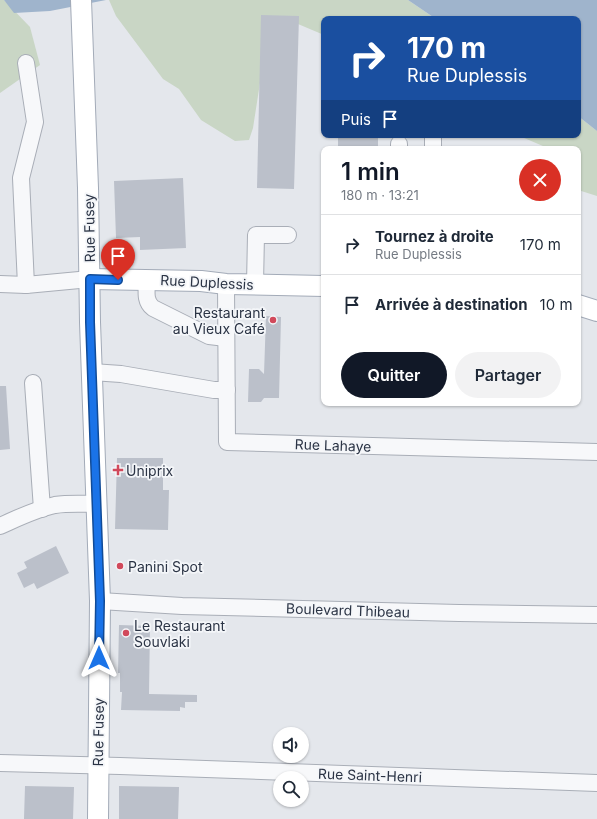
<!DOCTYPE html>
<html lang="fr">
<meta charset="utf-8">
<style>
body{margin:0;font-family:Inter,sans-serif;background:#f2f2f3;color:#1f2937;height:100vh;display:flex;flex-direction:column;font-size:15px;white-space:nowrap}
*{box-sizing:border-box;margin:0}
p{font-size:13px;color:#747a83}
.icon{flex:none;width:22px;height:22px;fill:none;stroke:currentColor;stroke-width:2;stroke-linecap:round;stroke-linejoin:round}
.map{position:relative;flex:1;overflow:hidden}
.panel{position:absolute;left:321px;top:146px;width:260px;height:260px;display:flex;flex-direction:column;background:#fff;border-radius:8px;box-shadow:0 1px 3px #0004}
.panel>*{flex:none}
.top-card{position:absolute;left:321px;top:16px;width:260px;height:122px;border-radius:8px;box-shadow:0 1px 3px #0004;background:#1a4fa0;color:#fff;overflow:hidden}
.controls{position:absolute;left:273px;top:727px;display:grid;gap:8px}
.controls a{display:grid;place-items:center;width:36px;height:36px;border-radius:50%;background:#fff;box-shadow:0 1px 3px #0004;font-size:20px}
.pin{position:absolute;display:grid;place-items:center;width:34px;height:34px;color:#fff;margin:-41px -17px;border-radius:50% 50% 50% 0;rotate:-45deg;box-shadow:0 0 4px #0007}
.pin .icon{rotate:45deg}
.me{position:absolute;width:44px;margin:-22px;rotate:0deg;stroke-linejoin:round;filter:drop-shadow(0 0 3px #0008)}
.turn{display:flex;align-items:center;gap:14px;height:84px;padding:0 20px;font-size:18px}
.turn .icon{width:52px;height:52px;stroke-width:2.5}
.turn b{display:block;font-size:28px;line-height:34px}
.then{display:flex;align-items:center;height:38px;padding:0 20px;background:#0003;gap:8px;font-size:15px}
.round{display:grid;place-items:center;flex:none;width:42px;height:42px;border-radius:21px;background:#f2f2f3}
.head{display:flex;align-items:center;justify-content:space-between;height:68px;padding:0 20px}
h1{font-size:24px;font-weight:600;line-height:30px;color:#111827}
.button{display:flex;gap:8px;margin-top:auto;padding:8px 20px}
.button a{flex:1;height:46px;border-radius:24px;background:#111827;color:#fff;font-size:16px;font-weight:600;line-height:46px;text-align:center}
.button a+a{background:#f2f2f3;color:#1f2937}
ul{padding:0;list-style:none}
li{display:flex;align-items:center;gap:12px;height:60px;padding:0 20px;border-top:1px solid #e0e1e3}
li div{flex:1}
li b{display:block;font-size:15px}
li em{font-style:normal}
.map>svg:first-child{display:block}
.green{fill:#c9d6c5}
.water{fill:#9fb4cc}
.building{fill:#bbc0ca}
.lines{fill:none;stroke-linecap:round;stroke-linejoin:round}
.minor-casing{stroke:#a9aeb7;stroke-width:18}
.major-casing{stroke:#a3abb8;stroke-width:22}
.minor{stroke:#f7f8fa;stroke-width:16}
.major{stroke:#fff;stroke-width:20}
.route-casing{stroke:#114b97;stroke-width:10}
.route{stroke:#1a73e8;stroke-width:7}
.poi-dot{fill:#d1495b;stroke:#f4f6f9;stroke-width:1.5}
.labels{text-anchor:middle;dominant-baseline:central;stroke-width:3.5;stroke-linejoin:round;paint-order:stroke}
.street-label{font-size:14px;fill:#2b3445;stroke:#f4f6f9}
.poi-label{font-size:14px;fill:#2b3445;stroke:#f4f6f9;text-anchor:start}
</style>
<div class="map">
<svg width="597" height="819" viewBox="0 0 597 819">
<rect width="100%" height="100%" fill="#e4e7ec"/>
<!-- green -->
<g class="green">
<polygon points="0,0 4,0 30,27 40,65 0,93"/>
<polygon points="109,0 408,0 436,19 324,19 324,35 298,24 268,31 253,128 249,140 235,141 201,120 179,89 163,79 116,16"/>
<polygon points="578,116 597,131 597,196 578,190 578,149 550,149 517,135 578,135"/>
</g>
<!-- water -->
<g class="water">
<polygon points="4,0 106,0 50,11 14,13"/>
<polygon points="408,0 597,0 597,131 578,116 578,19 436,19"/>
</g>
<!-- building -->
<g class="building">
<polygon points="261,15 299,16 294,189 257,188"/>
<rect x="338" y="135" width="40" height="14"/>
<polygon points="183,178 186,248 140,250 140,237 116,238 114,181"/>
<polygon points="266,316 281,317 279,398 264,398 261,402 248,402 249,369 259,369 264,374"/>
<polygon points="0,386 6,386 10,449 0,450"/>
<polygon points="117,458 163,458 163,490 169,490 168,530 115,529"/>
<polygon points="56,546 69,573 37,589 34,583 24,588 17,573 27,568 24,562"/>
<polygon points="119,625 150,626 149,694 197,695 197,702 185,702 185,708 180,707 180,711 121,710 122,692 120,692 120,673 118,673"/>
<polygon points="25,786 74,787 73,819 24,819"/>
<polygon points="119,786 179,787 178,819 119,819"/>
</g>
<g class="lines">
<!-- minor casing -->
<g class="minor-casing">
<g id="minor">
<polyline points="399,149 399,144"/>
<polyline points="433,149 433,135"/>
<path d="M147,280C147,290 144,301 153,308L209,336L226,338"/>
<polyline points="0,284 26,285 90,279"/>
<polyline points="226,284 227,442 597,452"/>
<polyline points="255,284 256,235 288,235"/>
<polyline points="26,285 21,178 35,122 26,63"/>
<polyline points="92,372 121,374 214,390 227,390"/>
<polyline points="33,383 42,509"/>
<path d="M0,526C18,518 36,509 55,505C69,503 82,504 96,504"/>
<polyline points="100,601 182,606 459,613 597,615"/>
<polyline points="0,763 120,766 597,783"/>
</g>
</g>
<!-- major casing -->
<g class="major-casing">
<g id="major">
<polyline points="81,0 88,188 90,322 100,601 98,819"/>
<polyline points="90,279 201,281 226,284 324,286"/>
<polyline points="578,305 597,311"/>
</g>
</g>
<!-- minor -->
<use href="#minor" class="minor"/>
<!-- major -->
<use href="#major" class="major"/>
</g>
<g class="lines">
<!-- route casing -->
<g class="route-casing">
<polyline id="route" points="99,658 100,601 90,322 90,279 118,280"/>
</g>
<!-- route -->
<use href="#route" class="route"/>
</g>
<!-- markers -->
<g class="poi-dot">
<circle cx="273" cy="320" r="4"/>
<path d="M116 464h4v4h4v4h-4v4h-4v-4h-4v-4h4z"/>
<circle cx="120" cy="566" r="4"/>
<circle cx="126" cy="633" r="4"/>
</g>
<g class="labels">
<!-- street labels -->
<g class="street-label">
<text transform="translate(89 228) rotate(-91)">Rue Fusey</text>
<text transform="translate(207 282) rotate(3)">Rue Duplessis</text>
<text transform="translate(333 445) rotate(2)">Rue Lahaye</text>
<text transform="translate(348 610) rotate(2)">Boulevard Thibeau</text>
<text transform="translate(98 732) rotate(-89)">Rue Fusey</text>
<text transform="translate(370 775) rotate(2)">Rue Saint-Henri</text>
</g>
<!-- poi labels -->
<g class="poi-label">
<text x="265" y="312" text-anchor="end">Restaurant<tspan x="265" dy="16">au Vieux Café</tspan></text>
<text x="126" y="470">Uniprix</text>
<text x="128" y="566">Panini Spot</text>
<text x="134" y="625">Le Restaurant<tspan x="134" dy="16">Souvlaki</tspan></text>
</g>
</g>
</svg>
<div class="controls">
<a><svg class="icon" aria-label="sound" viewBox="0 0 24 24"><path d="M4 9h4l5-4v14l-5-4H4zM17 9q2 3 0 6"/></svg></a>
<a><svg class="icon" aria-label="search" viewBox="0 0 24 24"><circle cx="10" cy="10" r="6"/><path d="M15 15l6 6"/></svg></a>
</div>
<div class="pin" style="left:118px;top:280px;background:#d93025"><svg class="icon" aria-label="arrive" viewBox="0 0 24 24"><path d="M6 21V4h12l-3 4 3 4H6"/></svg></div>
<svg class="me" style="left:99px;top:658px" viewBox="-20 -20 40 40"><path d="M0-17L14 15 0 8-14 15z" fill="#1a73e8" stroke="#fff" stroke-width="4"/></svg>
<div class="top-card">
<div class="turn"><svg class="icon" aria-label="right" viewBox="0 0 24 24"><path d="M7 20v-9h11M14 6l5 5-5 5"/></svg><div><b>170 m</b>Rue Duplessis</div></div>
<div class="then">Puis<svg class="icon" aria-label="arrive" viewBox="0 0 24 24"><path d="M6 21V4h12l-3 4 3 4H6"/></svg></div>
</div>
<section class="panel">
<div class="head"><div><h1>1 min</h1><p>180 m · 13:21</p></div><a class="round" style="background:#d93025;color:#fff"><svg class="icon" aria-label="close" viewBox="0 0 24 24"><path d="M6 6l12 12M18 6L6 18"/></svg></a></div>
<ul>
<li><svg class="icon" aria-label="right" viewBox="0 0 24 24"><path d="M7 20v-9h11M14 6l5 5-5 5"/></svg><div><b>Tournez à droite</b><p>Rue Duplessis</p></div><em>170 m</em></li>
<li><svg class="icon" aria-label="arrive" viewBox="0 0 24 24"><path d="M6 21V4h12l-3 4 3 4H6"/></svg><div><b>Arrivée à destination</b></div><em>10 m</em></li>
</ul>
<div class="button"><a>Quitter</a><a>Partager</a></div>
</section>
</div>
